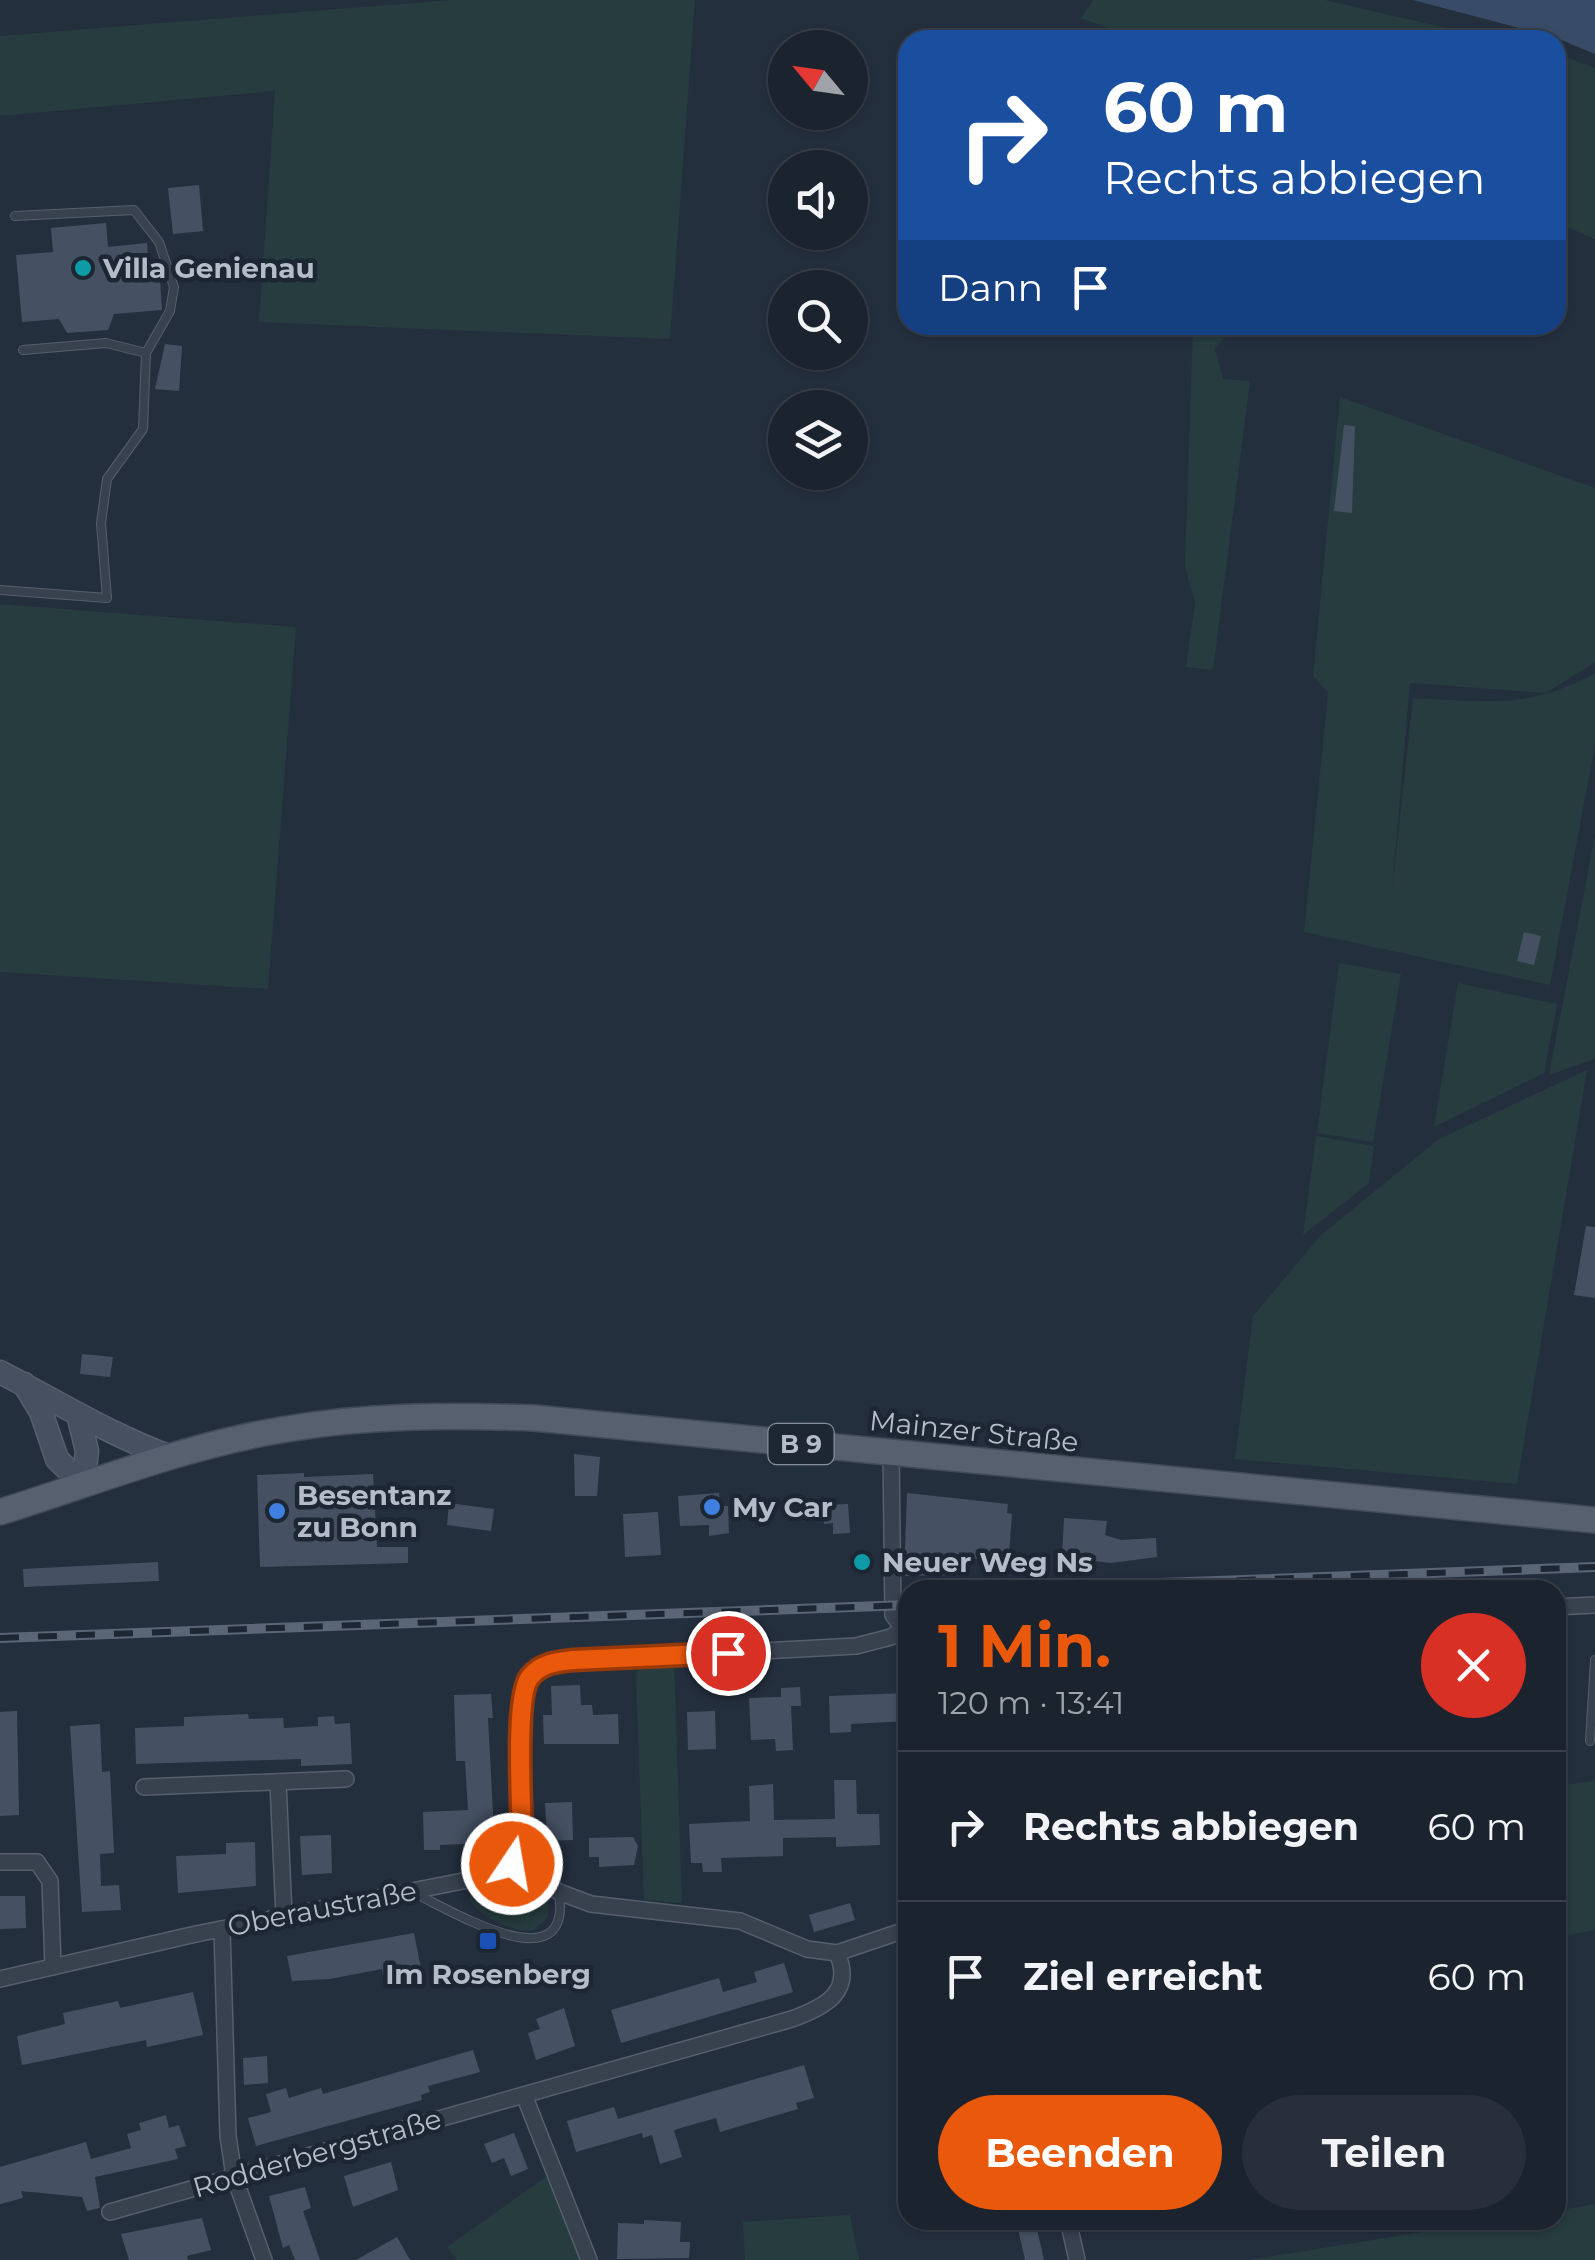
<!DOCTYPE html>
<html lang="de">
<meta charset="utf-8">
<style>
body{margin:0;font-family:Montserrat,sans-serif;background:#282f3a;color:#f1f3f6;height:100vh;display:flex;flex-direction:column;font-size:38px;white-space:nowrap}
*{box-sizing:border-box;margin:0}
p{font-size:32px;color:#a0a4aa}
.icon{flex:none;width:55px;height:55px;fill:none;stroke:currentColor;stroke-width:2;stroke-linecap:round;stroke-linejoin:round}
.map{position:relative;flex:1;overflow:hidden}
.sheet{position:absolute;left:898px;top:1580px;width:668px;height:650px;display:flex;flex-direction:column;background:#1b232e;border-radius:30px;box-shadow:0 2px 8px #0004,0 0 0 2px #39404a}
.sheet>*{flex:none}
.hud{position:absolute;left:898px;top:30px;width:668px;height:305px;border-radius:30px;box-shadow:0 2px 8px #0004,0 0 0 2px #39404a;background:#1a4fa0;color:#fff;overflow:hidden}
.needle{width:65px;rotate:299deg}
.fabs{position:absolute;left:768px;top:30px;display:grid;gap:20px}
.fabs a{display:grid;place-items:center;width:100px;height:100px;border-radius:50%;background:#1b232e;box-shadow:0 2px 8px #0004,0 0 0 2px #39404a;font-size:50px}
.pin{position:absolute;display:grid;place-items:center;width:85px;height:85px;color:#fff;margin:-42px;border:5px solid #fff;border-radius:50%;box-shadow:0 2px 10px #0007}
.me{position:absolute;width:110px;margin:-55px;rotate:12deg;stroke-linejoin:round;filter:drop-shadow(0 0 8px #0008)}
.turn{display:flex;align-items:center;gap:35px;height:210px;padding:0 40px;font-size:45px}
.turn .icon{width:130px;height:130px;stroke-width:2.5}
.turn b{display:block;font-size:70px;line-height:85px}
.then{display:flex;align-items:center;height:95px;padding:0 40px;background:#0003;gap:20px;font-size:38px}
.round{display:grid;place-items:center;flex:none;width:105px;height:105px;border-radius:52px;background:#282f3a}
.headline{display:flex;align-items:center;justify-content:space-between;height:170px;padding:0 40px}
h1{font-size:60px;font-weight:700;line-height:75px;color:#ea580c}
.primary-button{display:flex;gap:20px;margin-top:auto;padding:20px 40px}
.primary-button a{flex:1;height:115px;border-radius:60px;background:#ea580c;color:#fff;font-size:40px;font-weight:700;line-height:115px;text-align:center}
.primary-button a+a{background:#282f3a;color:#f1f3f6}
ul{padding:0;list-style:none}
li{display:flex;align-items:center;gap:30px;height:150px;padding:0 40px;border-top:2px solid #39404a}
li div{flex:1}
li b{display:block;font-size:38px}
li em{font-style:normal}
.map>svg:first-child{display:block}
.green{fill:#263c3f}
.water{fill:#394c67}
.building{fill:#455162}
.lines{fill:none;stroke-linecap:round;stroke-linejoin:round}
.lane-casing{stroke:#565f6c;stroke-width:10}
.street-casing{stroke:#565f6c;stroke-width:18}
.secondary-casing{stroke:#565f6c;stroke-width:25}
.primary-casing{stroke:#414a57;stroke-width:28}
.lane{stroke:#38414e;stroke-width:8}
.street{stroke:#38414e;stroke-width:15}
.secondary{stroke:#465061;stroke-width:22}
.primary{stroke:#56606e;stroke-width:25}
.rail-casing{stroke:#5a6575;stroke-width:10}
.rail{stroke:#1d2633;stroke-width:6;stroke-dasharray:19;stroke-linecap:butt}
.route-casing{stroke:#983908;stroke-width:25}
.route{stroke:#ea580c;stroke-width:18}
.culture-dot{fill:#0f9aa8;stroke:#1d2633;stroke-width:4}
.shop-dot{fill:#3f7fe0;stroke:#1d2633;stroke-width:4}
.transit-dot{fill:#1a4fb4;stroke:#1d2633;stroke-width:4}
.labels{text-anchor:middle;dominant-baseline:central;stroke-width:9;stroke-linejoin:round;paint-order:stroke}
.shield{fill:#1d2633;stroke:#878f9c;stroke-width:2.5}
.shield-label{font-size:25px;font-weight:bold;fill:#b4bcc9}
.poi-label{font-size:28px;font-weight:bold;fill:#b4bcc9;stroke:#1d2633;text-anchor:start}
.street-label{font-size:28px;fill:#b4bcc9;stroke:#1d2633}
</style>
<div class="map">
<svg width="1595" height="2260" viewBox="0 0 1595 2260">
<rect width="100%" height="100%" fill="#242f3e"/>
<!-- green -->
<g class="green">
<polygon points="451,0 695,0 670,339 259,322 275,91 0,116 0,36"/>
<polygon points="1093,0 1325,0 1499,40 1138,40 1081,18"/>
<polygon points="1555,53 1595,68 1595,239 1555,222"/>
<polygon points="1193,325 1236,325 1215,349 1223,379 1250,381 1213,670 1186,667 1195,603 1185,566"/>
<path d="M1340,397L1595,488V662L1546,693L1410,683L1392,890L1413,698C1486,701 1528,710 1595,673V745L1550,985L1304,932L1328,693L1313,676Z"/>
<polygon points="0,604 296,627 268,989 0,972"/>
<polygon points="1595,835 1595,1059 1549,1075"/>
<polygon points="1339,963 1401,974 1373,1142 1317,1133"/>
<polygon points="1458,983 1557,1004 1544,1073 1434,1127"/>
<polygon points="1587,1070 1517,1484 1235,1459 1253,1316 1321,1235 1439,1139"/>
<polygon points="1316,1136 1374,1146 1369,1183 1303,1235"/>
<polygon points="674,1661 682,1903 644,1900 636,1678 638,1663"/>
<polygon points="1595,1781 1595,1930 1555,1937 1555,1786"/>
<path d="M521,1880L535,1883L549,1901L547,1918L534,1930C513,1933 479,1917 469,1899L474,1890Z"/>
<polygon points="550,2174 583,2260 457,2260 447,2247"/>
<polygon points="1595,2204 1595,2260 1248,2260 1497,2220 1555,2220 1555,2211"/>
<polygon points="850,2215 859,2260 745,2260 743,2222"/>
</g>
<!-- water -->
<polygon class="water" points="1413,0 1595,0 1595,54 1554,37"/>
<!-- building -->
<g class="building">
<polygon points="199,185 203,231 173,234 168,188"/>
<polygon points="106,223 108,247 147,243 150,281 160,280 162,310 114,314 108,330 67,333 59,319 22,322 16,255 53,252 51,228"/>
<polygon points="165,344 182,346 179,391 155,389"/>
<polygon points="1344,425 1355,426 1352,513 1334,511"/>
<polygon points="1524,932 1541,936 1534,965 1517,961"/>
<polygon points="1586,1226 1595,1227 1595,1298 1574,1295"/>
<polygon points="82,1354 113,1357 110,1377 80,1374"/>
<polygon points="574,1454 600,1457 597,1496 575,1496"/>
<polygon points="304,1473 304,1477 373,1474 377,1547 408,1547 408,1563 260,1567 257,1475"/>
<polygon points="719,1493 720,1506 728,1506 729,1533 709,1536 709,1525 680,1526 678,1496"/>
<polygon points="907,1493 1008,1504 1007,1513 1012,1514 1009,1554 995,1553 995,1560 967,1558 967,1575 904,1576"/>
<polygon points="449,1503 494,1509 491,1531 447,1525"/>
<polygon points="848,1504 850,1533 833,1534 833,1523 824,1524 823,1505"/>
<polygon points="658,1512 661,1555 625,1557 623,1514"/>
<polygon points="1064,1518 1107,1521 1105,1535 1121,1540 1156,1538 1157,1557 1111,1563 1062,1557"/>
<polygon points="158,1562 159,1581 24,1587 23,1569"/>
<polygon points="580,1685 581,1705 592,1705 593,1715 618,1714 619,1744 544,1744 543,1715 552,1715 551,1686"/>
<polygon points="800,1687 801,1706 791,1706 793,1750 776,1751 775,1739 751,1740 749,1698 781,1697 781,1688"/>
<polygon points="907,1693 908,1721 851,1724 851,1732 830,1733 829,1696"/>
<polygon points="491,1694 493,1718 488,1718 494,1832 489,1832 489,1843 440,1845 440,1850 424,1850 423,1812 468,1810 465,1761 456,1761 454,1695"/>
<polygon points="17,1711 19,1815 0,1816 0,1712"/>
<polygon points="715,1711 716,1749 688,1750 687,1712"/>
<polygon points="248,1714 249,1719 283,1718 284,1728 318,1726 318,1717 334,1716 335,1724 350,1723 352,1764 301,1766 301,1759 136,1764 135,1728 184,1726 184,1717"/>
<polygon points="100,1724 102,1772 110,1771 114,1853 100,1854 101,1886 119,1885 121,1910 82,1912 70,1726"/>
<polygon points="834,1780 856,1780 857,1814 879,1814 880,1845 836,1847 836,1837 783,1838 783,1856 721,1858 722,1872 703,1872 702,1863 691,1863 689,1824 750,1821 749,1786 773,1784 774,1820 835,1819"/>
<polygon points="572,1802 573,1840 547,1841 545,1803"/>
<polygon points="331,1835 332,1873 302,1875 300,1836"/>
<polygon points="633,1837 638,1846 634,1865 599,1867 599,1857 589,1857 589,1838"/>
<polygon points="255,1842 256,1886 178,1893 176,1856 226,1854 226,1843"/>
<polygon points="0,1896 25,1896 26,1928 0,1929"/>
<polygon points="850,1903 855,1920 814,1932 809,1915"/>
<polygon points="414,1933 421,1968 383,1976 382,1969 330,1979 292,1981 287,1956"/>
<polygon points="784,1963 793,1992 621,2043 611,2010 719,1978 723,1992 757,1982 754,1972"/>
<polygon points="193,1992 203,2035 147,2047 146,2040 22,2065 17,2036 65,2024 63,2013 118,2001 120,2008"/>
<polygon points="564,2008 575,2046 536,2060 528,2033 540,2029 536,2019"/>
<polygon points="473,2050 480,2072 428,2086 430,2092 421,2095 422,2100 256,2146 248,2118 271,2112 266,2094 286,2088 289,2098 321,2088 323,2094"/>
<polygon points="267,2056 268,2083 244,2085 243,2058"/>
<polygon points="804,2065 814,2098 796,2103 798,2109 720,2132 716,2118 674,2130 682,2157 660,2164 652,2135 643,2138 642,2133 576,2152 567,2121 614,2107 618,2119"/>
<polygon points="166,2115 169,2128 179,2125 186,2146 175,2149 178,2159 95,2177 100,2208 87,2211 82,2197 21,2191 23,2198 0,2204 0,2167 86,2142 91,2159 131,2148 127,2134 141,2130 139,2123"/>
<polygon points="514,2133 528,2169 511,2176 504,2158 492,2163 484,2144"/>
<polygon points="391,2162 398,2190 353,2207 344,2176"/>
<polygon points="305,2187 311,2208 303,2211 320,2260 295,2260 289,2245 283,2248 269,2196"/>
<polygon points="202,2218 211,2250 187,2256 188,2260 129,2260 121,2234"/>
<polygon points="644,2220 681,2222 680,2242 690,2242 689,2258 617,2259 618,2223 644,2224"/>
<polygon points="1016,2220 1035,2220 1044,2260 1025,2260"/>
<polygon points="397,2237 410,2260 356,2260"/>
</g>
<g class="lines">
<!-- lane casing -->
<g class="lane-casing">
<g id="lane">
<polyline points="23,350 106,343 146,353"/>
<polyline points="0,590 107,598 101,523 107,479 143,429 146,353 170,311 174,287 159,242 134,210 15,216"/>
<polyline points="1590,1741 1595,1660"/>
<path d="M416,1894C449,1909 573,1986 559,1893"/>
</g>
</g>
<!-- street casing -->
<g class="street-casing">
<g id="street">
<polyline points="891,1452 893,1615 906,1633"/>
<polyline points="1555,1607 1595,1605"/>
<polyline points="278,1782 284,1916"/>
<polyline points="144,1787 346,1779"/>
<polyline points="0,1862 37,1862 50,1881 53,1967"/>
<polyline points="511,1864 559,1892 591,1904 740,1921 807,1949 837,1953 908,1929"/>
<polyline points="222,1929 228,2136 234,2176 264,2260"/>
<path d="M0,1979L196,1934L503,1873C555,1821 481,1694 553,1662L856,1646L891,1637L901,1630"/>
<polyline points="524,2095 589,2260"/>
<path d="M110,2212L792,2019C825,2007 854,1992 837,1953"/>
<polyline points="1068,2220 1077,2260"/>
</g>
</g>
<!-- secondary casing -->
<g class="secondary-casing">
<g id="secondary">
<path d="M0,1372C58,1402 110,1435 171,1457"/>
<polyline points="24,1384 41,1412 57,1459 83,1485"/>
<polyline points="79,1418 87,1451 83,1485"/>
</g>
</g>
<!-- primary casing -->
<g class="primary-casing">
<path id="primary" d="M0,1512C93,1483 185,1446 281,1430C365,1415 448,1415 534,1418L1595,1520"/>
</g>
<!-- lane -->
<use href="#lane" class="lane"/>
<!-- street -->
<use href="#street" class="street"/>
<!-- secondary -->
<use href="#secondary" class="secondary"/>
<!-- primary -->
<use href="#primary" class="primary"/>
<!-- rail casing -->
<g class="rail-casing">
<g id="rail">
<polyline points="971,1590 1595,1567"/>
<polyline points="0,1638 908,1605"/>
</g>
</g>
<!-- rail -->
<use href="#rail" class="rail"/>
</g>
<g class="lines">
<!-- route casing -->
<g class="route-casing">
<path id="route" d="M512,1864L522,1842C522,1811 514,1696 530,1677C541,1663 557,1662 573,1660L728,1653"/>
</g>
<!-- route -->
<use href="#route" class="route"/>
</g>
<!-- markers -->
<g class="culture-dot">
<circle cx="83" cy="268" r="10"/>
<circle cx="862" cy="1562" r="10"/>
</g>
<g class="shop-dot">
<circle cx="712" cy="1507" r="10"/>
<circle cx="277" cy="1511" r="10"/>
</g>
<rect class="transit-dot" x="478" y="1931" width="20" height="20" rx="5"/>
<g class="labels">
<!-- shield labels -->
<rect class="shield" x="768.5" y="1424" width="65" height="40" rx="8"/>
<g class="shield-label">
<text x="801" y="1444">B 9</text>
</g>
<!-- poi labels -->
<g class="poi-label">
<text x="103" y="268">Villa Genienau</text>
<text x="297" y="1495">Besentanz<tspan x="297" dy="32">zu Bonn</tspan></text>
<text x="732" y="1507">My Car</text>
<text x="882" y="1562">Neuer Weg Ns</text>
<text x="488" y="1974" text-anchor="middle">Im Rosenberg</text>
</g>
<!-- street labels -->
<g class="street-label">
<text transform="translate(974 1431) rotate(6)">Mainzer Straße</text>
<text transform="translate(322 1908) rotate(-11)">Oberaustraße</text>
<text transform="translate(317 2153) rotate(-16)">Rodderbergstraße</text>
</g>
</g>
</svg>
<div class="fabs">
<a><svg class="needle" viewBox="-14 -14 28 28"><path d="M0-13l5 13h-10z" fill="#e53935"/><path d="M0 13l5-13h-10z" fill="#a0a4aa"/></svg></a>
<a><svg class="icon" aria-label="sound" viewBox="0 0 24 24"><path d="M4 9h4l5-4v14l-5-4H4zM17 9q2 3 0 6"/></svg></a>
<a><svg class="icon" aria-label="search" viewBox="0 0 24 24"><circle cx="10" cy="10" r="6"/><path d="M15 15l6 6"/></svg></a>
<a><svg class="icon" aria-label="layers" viewBox="0 0 24 24"><path d="M12 4l9 5-9 5-9-5zM3 14l9 5 9-5"/></svg></a>
</div>
<div class="pin" style="left:728px;top:1653px;background:#d93025"><svg class="icon" aria-label="arrive" viewBox="0 0 24 24"><path d="M6 21V4h12l-3 4 3 4H6"/></svg></div>
<svg class="me" style="left:512px;top:1864px" viewBox="-20 -20 40 40"><circle r="17" fill="#ea580c" stroke="#fff" stroke-width="3"/><path d="M0-11L8 9 0 5-8 9z" fill="#fff"/></svg>
<div class="hud">
<div class="turn"><svg class="icon" aria-label="right" viewBox="0 0 24 24"><path d="M7 20v-9h11M14 6l5 5-5 5"/></svg><div><b>60 m</b>Rechts abbiegen</div></div>
<div class="then">Dann<svg class="icon" aria-label="arrive" viewBox="0 0 24 24"><path d="M6 21V4h12l-3 4 3 4H6"/></svg></div>
</div>
<section class="sheet">
<div class="headline"><div><h1>1 Min.</h1><p>120 m · 13:41</p></div><a class="round" style="background:#d93025;color:#fff"><svg class="icon" aria-label="close" viewBox="0 0 24 24"><path d="M6 6l12 12M18 6L6 18"/></svg></a></div>
<ul>
<li><svg class="icon" aria-label="right" viewBox="0 0 24 24"><path d="M7 20v-9h11M14 6l5 5-5 5"/></svg><div><b>Rechts abbiegen</b></div><em>60 m</em></li>
<li><svg class="icon" aria-label="arrive" viewBox="0 0 24 24"><path d="M6 21V4h12l-3 4 3 4H6"/></svg><div><b>Ziel erreicht</b></div><em>60 m</em></li>
</ul>
<div class="primary-button"><a>Beenden</a><a>Teilen</a></div>
</section>
</div>
